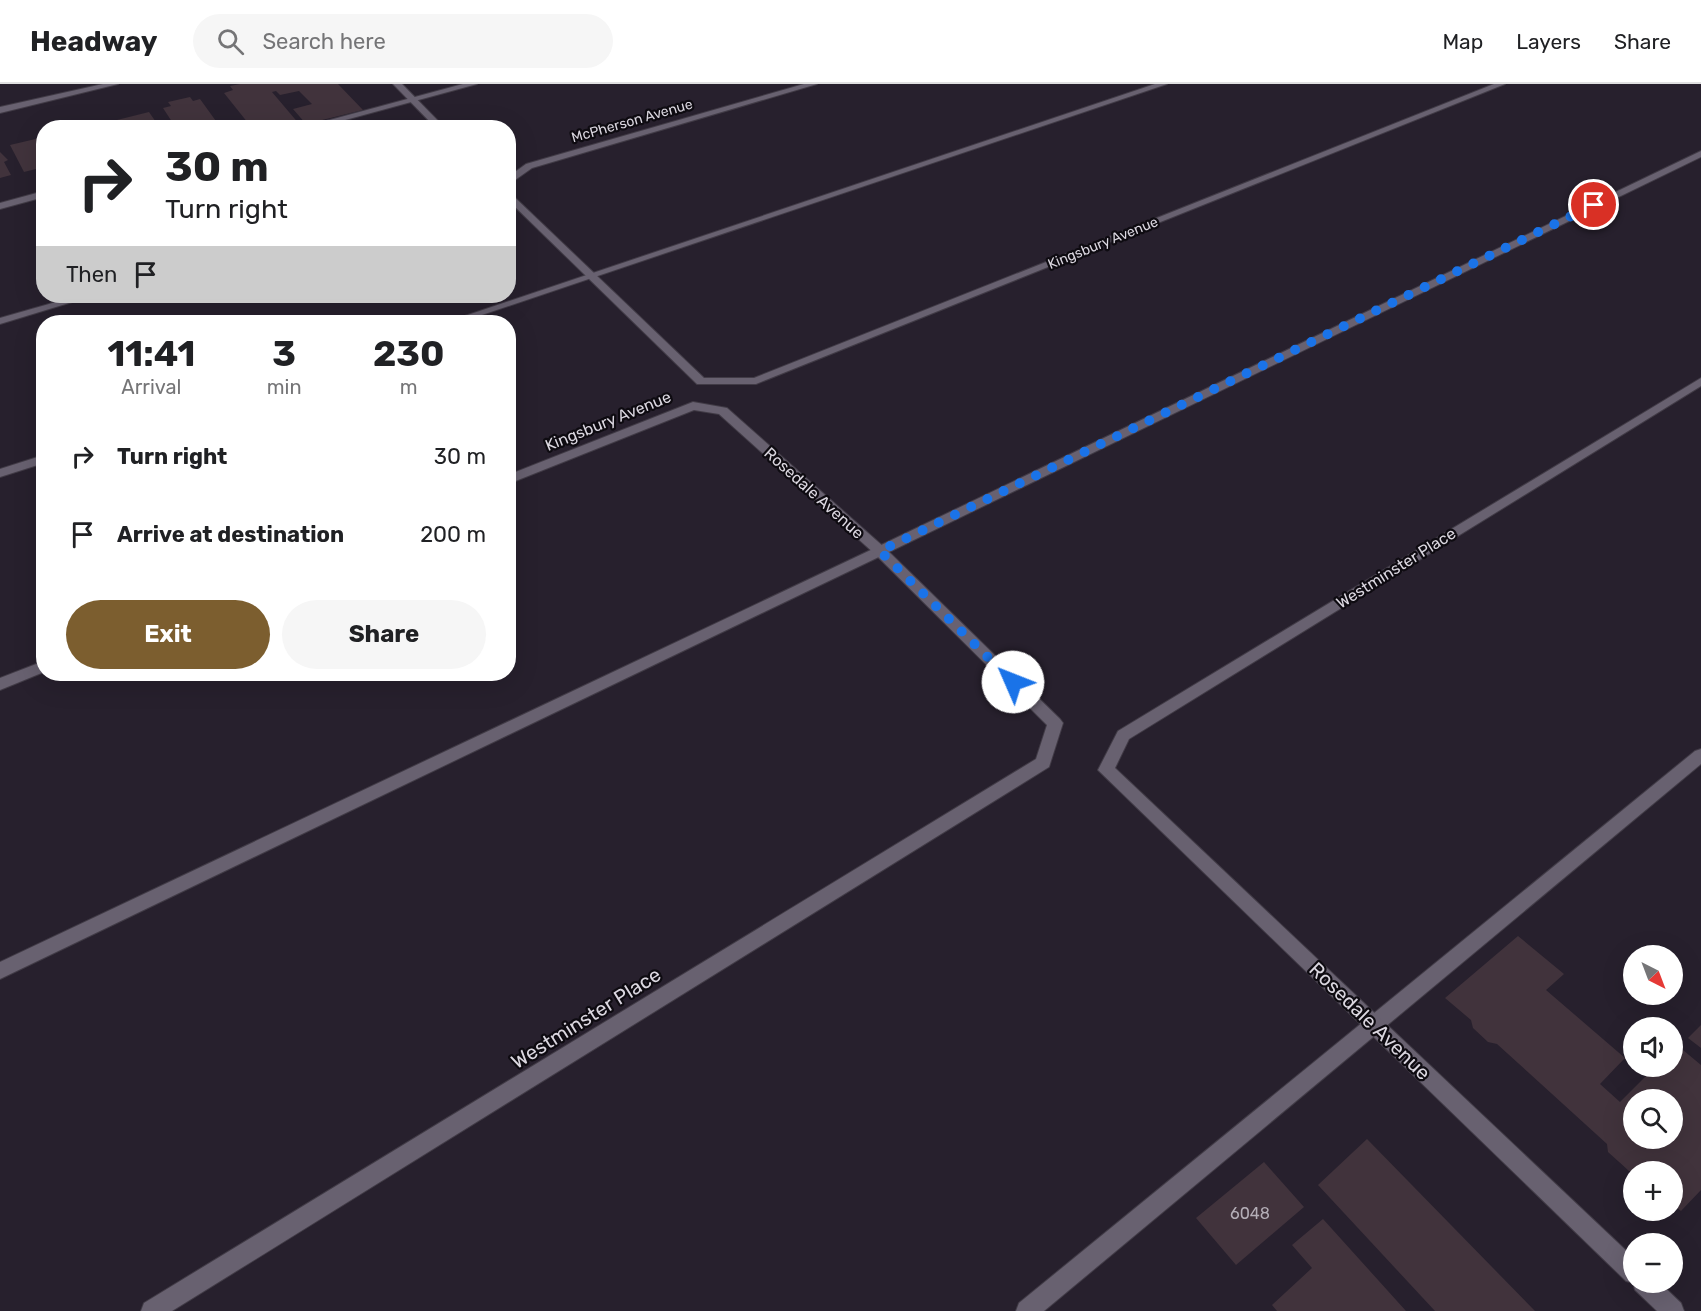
<!DOCTYPE html>
<meta charset="utf-8">
<style>
body{margin:0;font-family:Rubik,sans-serif;background:#f6f6f6;color:#202124;height:100vh;display:flex;flex-direction:column;font-size:22px;white-space:nowrap}
*{box-sizing:border-box;margin:0}
p{font-size:20px;color:#757577}
.icon{flex:none;width:33px;height:33px;fill:none;stroke:currentColor;stroke-width:2;stroke-linecap:round;stroke-linejoin:round}
.map{position:relative;flex:1;overflow:hidden}
.side{position:absolute;left:36px;top:231px;width:480px;height:366px;display:flex;flex-direction:column;background:#fff;border-radius:24px;box-shadow:0 6px 24px #0002}
.side>*{flex:none}
.guide{position:absolute;left:36px;top:36px;width:480px;height:183px;border-radius:24px;box-shadow:0 6px 24px #0002;background:#fff;color:#202124;overflow:hidden}
.needle{width:39px;rotate:138deg}
.fabs{position:absolute;left:1623px;top:861px;display:grid;gap:12px}
.fabs a{display:grid;place-items:center;width:60px;height:60px;border-radius:50%;background:#fff;box-shadow:0 6px 24px #0002;font-size:30px}
.pin{position:absolute;display:grid;place-items:center;width:51px;height:51px;color:#fff;margin:-26px;border:3px solid #fff;border-radius:50%;box-shadow:0 2px 6px #0007}
.me{position:absolute;width:66px;margin:-33px;rotate:314deg;stroke-linejoin:round;filter:drop-shadow(0 0 4px #0008)}
.turn{display:flex;align-items:center;gap:21px;height:126px;padding:0 30px;font-size:27px}
.turn .icon{width:78px;height:78px;stroke-width:2.5}
.turn b{display:block;font-size:42px;line-height:51px}
.then{display:flex;align-items:center;height:57px;padding:0 30px;background:#0003;gap:12px;font-size:22px}
.eta{display:flex;justify-content:space-evenly;align-items:center;height:102px;text-align:center}
.eta b{font-size:36px;font-weight:700;line-height:42px}
.button{display:flex;gap:12px;margin-top:auto;padding:12px 30px}
.button a{flex:1;height:69px;border-radius:36px;background:#7c5e2f;color:#fff;font-size:24px;font-weight:700;line-height:69px;text-align:center}
.button a+a{background:#f6f6f6;color:#202124}
ul{padding:0;list-style:none}
li{display:flex;align-items:center;gap:18px;height:78px;padding:0 30px}
li div{flex:1}
li b{display:block;font-size:22px}
li em{font-style:normal}
header{display:flex;align-items:center;gap:36px;box-sizing:border-box;height:84px;padding:0 30px;background:#fff;border-bottom:2px solid #e0e0e0}
header strong{font-size:28px}
nav{display:flex;gap:33px;margin-inline-start:auto;font-size:21px}
.search{width:420px;height:54px;background:#f6f6f6;display:flex;align-items:center;gap:15px;box-sizing:border-box;padding:0 21px;border-radius:33px;color:#757577;font-size:22px}
.map>svg:first-child{display:block}
.building{fill:#41333c;fill-rule:evenodd}
.lines{fill:none;stroke-linecap:round;stroke-linejoin:round}
.lane-casing{stroke:#413b46;stroke-width:2}
.street-casing{stroke:#413b46;stroke-width:2}
.lane{fill:#686170;fill-rule:evenodd}
.street{fill:#686170;fill-rule:evenodd}
.route{stroke:#1a73e8;stroke-width:10;stroke-dasharray:0 18}
.labels{text-anchor:middle;dominant-baseline:central;stroke-width:4.5;stroke-linejoin:round;paint-order:stroke}
.far-street-label{font-size:14px;fill:#dbd7e0;stroke:#0e0b11}
.street-label{font-size:16px;fill:#dbd7e0;stroke:#0e0b11}
.near-number-label{font-size:16px;fill:#b4aeb7}
.near-street-label{font-size:20px;fill:#dbd7e0;stroke:#0e0b11}
</style>
<header>
<strong>Headway</strong>
<div class="search"><svg class="icon" aria-label="search" viewBox="0 0 24 24"><circle cx="10" cy="10" r="6"/><path d="M15 15l6 6"/></svg>Search here</div>
<nav><a>Map</a><a>Layers</a><a>Share</a></nav>
</header>
<div class="map">
<svg width="1701" height="1227" viewBox="0 0 1701 1227">
<rect width="100%" height="100%" fill="#27202d"/>
<!-- building -->
<g class="building">
<polygon points="240,0 338,0 363,26 306,40 293,25 312,20 299,7 280,11 276,7 272,8 300,41 292,44 232,44 248,39 224,9 233,6 230,2"/>
<polygon points="190,13 193,17 200,15 221,44 176,44 163,24 171,22 168,18"/>
<polygon points="149,28 160,44 108,44 105,39"/>
<polygon points="44,53 44,83 24,88 10,61"/>
<polygon points="0,68 8,76 4,78 11,91 0,94"/>
<path d="M1518,852L1564,890L1546,906L1625,974L1600,1000L1620,1018L1656,982H1672V966L1677,961L1701,981V1106L1681,1127L1672,1120V1088L1629,1087L1608,1068L1607,1060L1497,960L1488,958L1473,944L1471,936L1445,914ZM1634,1016H1672V1054H1634Z"/>
<polygon points="1701,941 1701,964 1688,954"/>
<polygon points="1367,1055 1535,1227 1435,1227 1318,1101"/>
<polygon points="1264,1078 1304,1123 1236,1181 1196,1134"/>
<polygon points="1323,1135 1406,1227 1277,1227 1272,1221 1312,1184 1292,1161"/>
</g>
<g class="lines">
<!-- lane casing -->
<g class="lane-casing">
<g id="lane">
<polygon points="463,0 477,0 316,44 300,44"/>
<polygon points="1155,0 1167,0 461,238 447,238"/>
<polygon points="1701,67 1701,73 885,470 0,895 0,878 875,464"/>
<polygon points="44,107 44,113 0,125 0,119"/>
<polygon points="44,371 44,379 0,393 0,385"/>
<polygon points="1701,665 1701,680 1044,1227 1016,1227 1019,1219 1695,667"/>
</g>
</g>
<!-- street casing -->
<g class="street-casing">
<g id="street">
<polygon points="103,0 118,0 0,29 0,23"/>
<polygon points="393,0 402,0 445,44 436,44"/>
<polygon points="804,0 817,0 532,84 508,101 508,93 526,80"/>
<polygon points="1494,0 1505,0 756,300 697,300 508,116 508,107 704,294 754,294"/>
<polygon points="77,212 92,212 0,240 0,234"/>
<polygon points="1701,294 1701,302 1129,655 1115,684 1634,1174 1634,1198 1659,1198 1681,1219 1684,1227 1657,1227 1635,1206 1633,1199 1626,1197 1098,686 1118,647"/>
<polygon points="693,318 727,324 885,464 1060,635 1063,639 1049,683 172,1227 141,1227 144,1219 1036,675 1047,641 875,470 719,330 694,326 508,400 508,391"/>
<polygon points="44,577 44,588 0,606 0,594"/>
</g>
</g>
<!-- lane -->
<use href="#lane" class="lane"/>
<!-- street -->
<use href="#street" class="street"/>
</g>
<g class="lines">
<!-- route -->
<polyline class="route" points="1013,598 880,467 1594,121"/>
</g>
<g class="labels">
<!-- far-street labels -->
<g class="far-street-label">
<text transform="translate(632 37) rotate(-16)">McPherson Avenue</text>
<text transform="translate(1103 159) rotate(-22)">Kingsbury Avenue</text>
</g>
<!-- street labels -->
<g class="street-label">
<text transform="translate(608 337) rotate(-22)">Kingsbury Avenue</text>
<text transform="translate(814 409) rotate(42)">Rosedale Avenue</text>
<text transform="translate(1396 484) rotate(-32)">Westminster Place</text>
</g>
<!-- near-number labels -->
<g class="near-number-label">
<text x="1250" y="1129">6048</text>
</g>
<!-- near-street labels -->
<g class="near-street-label">
<text transform="translate(586 934) rotate(-32)">Westminster Place</text>
<text transform="translate(1370 937) rotate(44)">Rosedale Avenue</text>
</g>
</g>
</svg>
<div class="fabs">
<a><svg class="needle" viewBox="-14 -14 28 28"><path d="M0-13l5 13h-10z" fill="#e53935"/><path d="M0 13l5-13h-10z" fill="#757577"/></svg></a>
<a><svg class="icon" aria-label="sound" viewBox="0 0 24 24"><path d="M4 9h4l5-4v14l-5-4H4zM17 9q2 3 0 6"/></svg></a>
<a><svg class="icon" aria-label="search" viewBox="0 0 24 24"><circle cx="10" cy="10" r="6"/><path d="M15 15l6 6"/></svg></a>
<a>+</a>
<a>−</a>
</div>
<div class="pin" style="left:1594px;top:121px;background:#d93025"><svg class="icon" aria-label="arrive" viewBox="0 0 24 24"><path d="M6 21V4h12l-3 4 3 4H6"/></svg></div>
<svg class="me" style="left:1013px;top:598px" viewBox="-20 -20 40 40"><circle r="19" fill="#fff"/><path d="M0-13L10 11 0 6-10 11z" fill="#1a73e8"/></svg>
<div class="guide">
<div class="turn"><svg class="icon" aria-label="right" viewBox="0 0 24 24"><path d="M7 20v-9h11M14 6l5 5-5 5"/></svg><div><b>30 m</b>Turn right</div></div>
<div class="then">Then<svg class="icon" aria-label="arrive" viewBox="0 0 24 24"><path d="M6 21V4h12l-3 4 3 4H6"/></svg></div>
</div>
<section class="side">
<div class="eta">
<div><b>11:41</b><p>Arrival</p></div>
<div><b>3</b><p>min</p></div>
<div><b>230</b><p>m</p></div>
</div>
<ul>
<li><svg class="icon" aria-label="right" viewBox="0 0 24 24"><path d="M7 20v-9h11M14 6l5 5-5 5"/></svg><div><b>Turn right</b></div><em>30 m</em></li>
<li><svg class="icon" aria-label="arrive" viewBox="0 0 24 24"><path d="M6 21V4h12l-3 4 3 4H6"/></svg><div><b>Arrive at destination</b></div><em>200 m</em></li>
</ul>
<div class="button"><a>Exit</a><a>Share</a></div>
</section>
</div>
